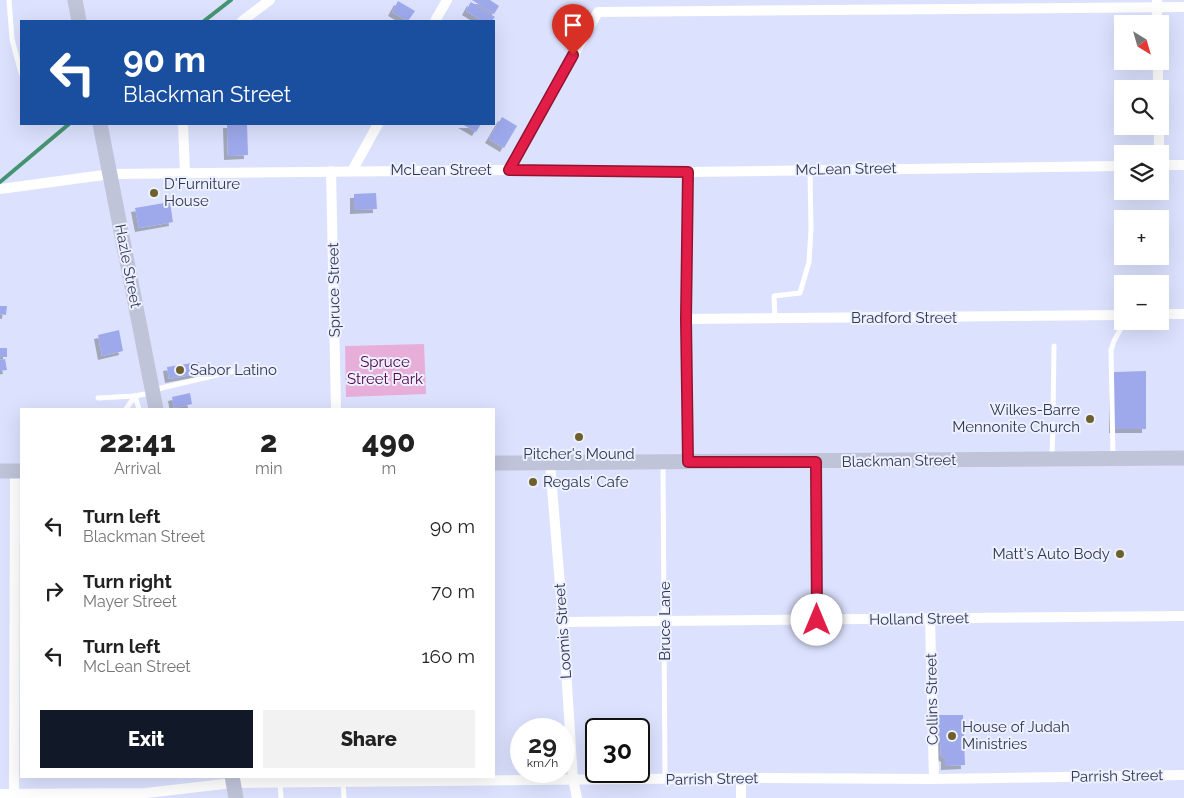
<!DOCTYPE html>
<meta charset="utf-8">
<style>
body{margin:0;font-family:Raleway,sans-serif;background:#f2f2f2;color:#222;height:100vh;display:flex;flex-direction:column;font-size:19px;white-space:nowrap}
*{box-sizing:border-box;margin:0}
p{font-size:16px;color:#767676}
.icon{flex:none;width:28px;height:28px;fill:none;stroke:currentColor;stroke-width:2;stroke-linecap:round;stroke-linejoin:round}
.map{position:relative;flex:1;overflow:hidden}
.drawer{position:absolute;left:20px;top:408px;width:475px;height:370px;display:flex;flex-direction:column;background:#fff;border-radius:0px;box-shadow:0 5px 20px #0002}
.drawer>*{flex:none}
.top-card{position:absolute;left:20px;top:20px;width:475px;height:105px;border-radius:0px;box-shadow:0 5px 20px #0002;background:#1a4fa0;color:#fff;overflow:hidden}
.needle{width:32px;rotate:143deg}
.fabs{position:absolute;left:1114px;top:15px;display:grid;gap:10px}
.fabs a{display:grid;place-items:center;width:55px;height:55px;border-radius:0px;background:#fff;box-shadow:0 5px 20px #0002;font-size:25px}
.speed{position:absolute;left:510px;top:718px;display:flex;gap:10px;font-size:25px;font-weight:700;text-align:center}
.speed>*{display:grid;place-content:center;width:65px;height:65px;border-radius:50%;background:#fff;box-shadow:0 5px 20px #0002;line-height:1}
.speed small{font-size:12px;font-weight:400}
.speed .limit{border:2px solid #111;border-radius:8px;background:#fff;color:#111}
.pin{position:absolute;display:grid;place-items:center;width:42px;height:42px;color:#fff;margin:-51px -21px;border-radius:50% 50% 50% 0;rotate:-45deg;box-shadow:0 0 5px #0007}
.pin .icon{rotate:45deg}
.me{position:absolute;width:55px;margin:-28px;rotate:0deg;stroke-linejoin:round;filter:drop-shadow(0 0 4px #0008)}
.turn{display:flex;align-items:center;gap:18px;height:105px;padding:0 20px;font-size:22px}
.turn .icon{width:65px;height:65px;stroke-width:2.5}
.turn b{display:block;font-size:35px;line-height:42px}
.eta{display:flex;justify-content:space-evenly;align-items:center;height:85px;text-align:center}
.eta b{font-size:30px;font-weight:800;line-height:35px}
.button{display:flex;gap:10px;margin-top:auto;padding:10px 20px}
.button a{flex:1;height:58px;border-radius:0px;background:#111827;color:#fff;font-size:20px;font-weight:800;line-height:58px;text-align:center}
.button a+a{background:#f2f2f2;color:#222}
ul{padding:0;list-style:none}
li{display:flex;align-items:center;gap:15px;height:65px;padding:0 20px}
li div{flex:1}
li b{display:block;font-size:19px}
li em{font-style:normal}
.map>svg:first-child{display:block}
.green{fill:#e8aeda}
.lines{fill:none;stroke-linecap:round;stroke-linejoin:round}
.stream{stroke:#459471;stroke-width:4}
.building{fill:#9da9eb;filter:url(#shadow)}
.lane{stroke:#fff;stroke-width:5}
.street{stroke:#fff;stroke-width:10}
.secondary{stroke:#c0c4d9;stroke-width:15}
.route-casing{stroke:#92132f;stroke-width:12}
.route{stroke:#e11d48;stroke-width:9}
.poi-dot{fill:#6d602d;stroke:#edf0fe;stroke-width:2}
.labels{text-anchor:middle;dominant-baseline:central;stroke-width:4;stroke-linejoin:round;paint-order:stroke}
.street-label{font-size:15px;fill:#323752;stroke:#edf0fe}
.poi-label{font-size:15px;fill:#323752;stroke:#edf0fe;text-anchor:start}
.park-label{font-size:15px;fill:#530148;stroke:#edf0fe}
</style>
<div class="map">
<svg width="1184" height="798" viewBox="0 0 1184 798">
<defs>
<filter id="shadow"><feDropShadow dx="-4" dy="4" stdDeviation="0" flood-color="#0004"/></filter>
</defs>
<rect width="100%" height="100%" fill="#dce2fe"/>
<!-- green -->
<polygon class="green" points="424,344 426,394 346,397 345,346"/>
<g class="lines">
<!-- stream -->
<g class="stream">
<polyline points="204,21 231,0"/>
<polyline points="0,182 69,124"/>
</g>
</g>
<!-- building -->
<g class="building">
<polygon points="472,0 490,0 499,6 494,14"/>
<polygon points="398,1 415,11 408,21 392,12"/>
<polygon points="471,2 495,17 492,21 482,21 466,11"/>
<polygon points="502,117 517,126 504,148 489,139"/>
<polygon points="227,124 247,124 248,155 228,156"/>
<polygon points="462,124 481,124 476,132"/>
<polygon points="376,193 377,209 354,210 354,194"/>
<polygon points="170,202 173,222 139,228 135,208"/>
<polygon points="0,306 7,306 6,315 0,314"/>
<polygon points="119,330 123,351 102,356 98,335"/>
<rect x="0" y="348" width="7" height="9"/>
<polygon points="5,359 7,370 0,371 0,360"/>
<polygon points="199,362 201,373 169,379 167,367"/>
<polygon points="1146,371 1146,429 1113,429 1114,372"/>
<polygon points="190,393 192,404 174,408 172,397"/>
<polygon points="938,715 963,715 965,765 945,766 945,758 941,756"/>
</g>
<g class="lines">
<!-- lane -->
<g class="lane">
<polyline points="9,0 12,39 21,73"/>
<polyline points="775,319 774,296 800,293 809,262 811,229 810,170"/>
<polyline points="153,390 234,371"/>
<polyline points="98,398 135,396"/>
<polyline points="126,409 135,396"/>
<polyline points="139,409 135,396 150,393"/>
<polyline points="1053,412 1054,346"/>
<polyline points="1052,456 1053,424"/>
<polyline points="1113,456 1111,350 1114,341 1125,321"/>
<polyline points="663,463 665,779"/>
<polyline points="343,782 344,798"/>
<polyline points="280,783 281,798"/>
</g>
<!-- street -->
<g class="street">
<polyline points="1157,0 1157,24"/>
<polyline points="242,21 270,0"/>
<polyline points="435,21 447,0"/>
<polyline points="1158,61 1158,89"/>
<polyline points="183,124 185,173"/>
<polyline points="1159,126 1159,154"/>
<polyline points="1160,165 1184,165"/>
<polyline points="509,170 598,12 1184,7"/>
<polyline points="331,171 336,409"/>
<polyline points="352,171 378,124"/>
<polyline points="0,189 111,174 509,170 688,172 1122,166"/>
<polyline points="1160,314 1184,314"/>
<polyline points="686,319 1122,315"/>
<polyline points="688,462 686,319 688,172"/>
<polyline points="816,462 817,620"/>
<polyline points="550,463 563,622 573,779 577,798"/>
<polyline points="930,618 934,779"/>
<polyline points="563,622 1184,616"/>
<polyline points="741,778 741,798"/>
<polyline points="0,794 146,793 233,783 741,778 934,779 1184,775"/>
<polyline points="14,798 15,471"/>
</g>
<!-- secondary -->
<g class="secondary">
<polyline points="75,0 79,21"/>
<polyline points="100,124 156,409"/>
<polyline points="494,463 1184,458"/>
<polyline points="0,471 21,471"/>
<polyline points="232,776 236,798"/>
</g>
</g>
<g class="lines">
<!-- route casing -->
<g class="route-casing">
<polyline id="route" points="573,55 509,170 688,172 686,319 688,462 816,462 817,620"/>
</g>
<!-- route -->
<use href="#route" class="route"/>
</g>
<!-- markers -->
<g class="poi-dot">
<circle cx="154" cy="193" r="5"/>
<circle cx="180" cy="370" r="5"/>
<circle cx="1090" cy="419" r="5"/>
<circle cx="579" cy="437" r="5"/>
<circle cx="533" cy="482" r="5"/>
<circle cx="1120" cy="554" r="5"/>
<circle cx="952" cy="736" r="5"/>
</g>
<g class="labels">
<!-- street labels -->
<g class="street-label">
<text transform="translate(846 169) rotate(-1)">McLean Street</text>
<text x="441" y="170">McLean Street</text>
<text transform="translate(128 266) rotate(79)">Hazle Street</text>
<text transform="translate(334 290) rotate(-91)">Spruce Street</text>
<text x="904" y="318">Bradford Street</text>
<text transform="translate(899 461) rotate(-1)">Blackman Street</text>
<text transform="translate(919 619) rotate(-1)">Holland Street</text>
<text transform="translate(665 621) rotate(-90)">Bruce Lane</text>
<text transform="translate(563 631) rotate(-94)">Loomis Street</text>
<text transform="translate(932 699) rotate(-91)">Collins Street</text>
<text transform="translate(1117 776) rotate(-1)">Parrish Street</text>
<text transform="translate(712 779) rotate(-1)">Parrish Street</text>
</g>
<!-- poi labels -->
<g class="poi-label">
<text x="164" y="184">D'Furniture<tspan x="164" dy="17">House</tspan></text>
<text x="190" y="370">Sabor Latino</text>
<text x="1080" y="410" text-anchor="end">Wilkes-Barre<tspan x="1080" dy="17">Mennonite Church</tspan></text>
<text x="579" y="454" text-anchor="middle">Pitcher's Mound</text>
<text x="543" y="482">Regals' Cafe</text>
<text x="1110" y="554" text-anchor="end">Matt's Auto Body</text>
<text x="962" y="727">House of Judah<tspan x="962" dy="17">Ministries</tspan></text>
</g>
<!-- park labels -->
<g class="park-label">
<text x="385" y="362">Spruce<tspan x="385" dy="17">Street Park</tspan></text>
</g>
</g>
</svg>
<div class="fabs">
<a><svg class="needle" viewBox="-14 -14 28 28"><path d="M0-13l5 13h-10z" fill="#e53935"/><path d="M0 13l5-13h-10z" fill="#767676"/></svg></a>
<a><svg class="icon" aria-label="search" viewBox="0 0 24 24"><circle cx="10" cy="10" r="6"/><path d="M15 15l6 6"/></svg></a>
<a><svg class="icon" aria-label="layers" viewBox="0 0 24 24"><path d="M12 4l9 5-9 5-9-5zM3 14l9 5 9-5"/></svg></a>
<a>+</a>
<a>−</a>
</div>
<div class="speed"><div>29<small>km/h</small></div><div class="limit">30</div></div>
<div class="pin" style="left:573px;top:55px;background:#d93025"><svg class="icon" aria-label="arrive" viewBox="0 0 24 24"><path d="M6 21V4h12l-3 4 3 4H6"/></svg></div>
<svg class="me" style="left:817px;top:620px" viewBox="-20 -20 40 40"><circle r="19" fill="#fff"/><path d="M0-13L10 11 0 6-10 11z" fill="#e11d48"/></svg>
<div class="top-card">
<div class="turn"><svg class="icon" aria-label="left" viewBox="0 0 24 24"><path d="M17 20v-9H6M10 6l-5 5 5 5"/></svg><div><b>90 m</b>Blackman Street</div></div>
</div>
<section class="drawer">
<div class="eta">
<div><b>22:41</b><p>Arrival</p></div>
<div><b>2</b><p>min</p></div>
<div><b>490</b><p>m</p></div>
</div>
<ul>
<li><svg class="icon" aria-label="left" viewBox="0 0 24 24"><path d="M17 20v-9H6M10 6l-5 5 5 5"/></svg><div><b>Turn left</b><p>Blackman Street</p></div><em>90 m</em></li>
<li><svg class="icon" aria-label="right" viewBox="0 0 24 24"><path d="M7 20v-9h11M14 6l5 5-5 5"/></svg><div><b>Turn right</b><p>Mayer Street</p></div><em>70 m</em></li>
<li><svg class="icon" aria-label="left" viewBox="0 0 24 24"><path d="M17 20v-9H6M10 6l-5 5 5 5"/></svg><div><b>Turn left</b><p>McLean Street</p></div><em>160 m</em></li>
</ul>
<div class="button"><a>Exit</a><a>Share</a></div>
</section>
</div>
